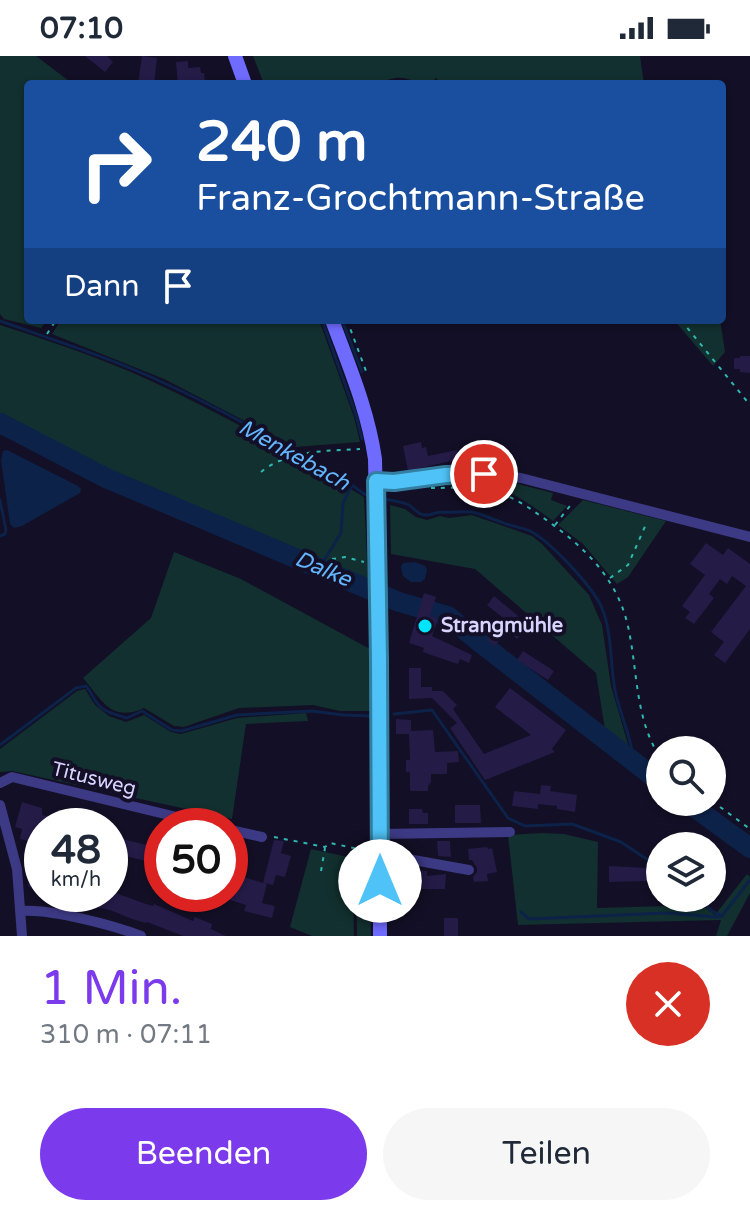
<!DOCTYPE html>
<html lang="de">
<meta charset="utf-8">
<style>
body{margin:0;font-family:"Varela Round",sans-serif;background:#f6f6f7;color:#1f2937;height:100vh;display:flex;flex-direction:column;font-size:30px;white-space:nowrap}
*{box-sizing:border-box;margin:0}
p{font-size:26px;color:#747a83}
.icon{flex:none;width:44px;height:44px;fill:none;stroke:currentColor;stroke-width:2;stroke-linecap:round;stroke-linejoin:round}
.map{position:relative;height:880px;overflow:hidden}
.details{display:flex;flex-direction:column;background:#fff;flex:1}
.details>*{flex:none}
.hud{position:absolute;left:24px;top:24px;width:702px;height:244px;border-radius:8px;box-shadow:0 2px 6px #0004;background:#1a4fa0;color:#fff;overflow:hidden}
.fabs{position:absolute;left:646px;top:680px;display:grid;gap:16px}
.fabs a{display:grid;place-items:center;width:80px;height:80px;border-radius:50%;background:#fff;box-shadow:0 2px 6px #0004;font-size:40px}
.speed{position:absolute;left:24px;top:752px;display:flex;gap:16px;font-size:40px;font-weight:700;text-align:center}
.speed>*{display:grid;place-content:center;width:104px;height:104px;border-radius:50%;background:#fff;box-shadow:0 2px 6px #0004;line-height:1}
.speed small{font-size:20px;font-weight:400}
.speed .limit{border:12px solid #d22;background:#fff;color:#111}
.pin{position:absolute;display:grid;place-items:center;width:68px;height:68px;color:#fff;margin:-34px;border:4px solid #fff;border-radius:50%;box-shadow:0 2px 8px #0007}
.me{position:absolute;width:88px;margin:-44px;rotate:0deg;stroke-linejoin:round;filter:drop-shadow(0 0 6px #0008)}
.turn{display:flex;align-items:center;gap:28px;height:168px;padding:0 40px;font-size:36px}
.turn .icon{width:104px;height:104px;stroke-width:2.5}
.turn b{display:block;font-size:56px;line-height:68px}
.then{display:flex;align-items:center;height:76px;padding:0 40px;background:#0003;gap:16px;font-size:30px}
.round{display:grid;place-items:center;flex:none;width:84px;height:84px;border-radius:42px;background:#f6f6f7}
.head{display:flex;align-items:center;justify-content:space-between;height:136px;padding:0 40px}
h1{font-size:48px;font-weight:600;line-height:60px;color:#7c3aed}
.primary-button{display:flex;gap:16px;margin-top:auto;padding:16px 40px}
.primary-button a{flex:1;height:92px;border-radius:48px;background:#7c3aed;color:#fff;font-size:32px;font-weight:600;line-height:92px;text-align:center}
.primary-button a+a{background:#f6f6f7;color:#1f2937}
.status{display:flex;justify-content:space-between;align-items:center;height:56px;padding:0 40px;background:#fff;direction:ltr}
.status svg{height:22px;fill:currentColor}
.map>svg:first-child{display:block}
.green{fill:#12302f}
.water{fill:#0c2248}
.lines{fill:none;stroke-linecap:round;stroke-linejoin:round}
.stream{stroke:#0c2248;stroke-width:3}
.river{stroke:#0c2248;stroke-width:20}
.building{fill:#241b47}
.path{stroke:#2fb8b0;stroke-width:2;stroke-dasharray:4 6;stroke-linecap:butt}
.minor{stroke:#3d3a85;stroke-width:10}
.secondary{stroke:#6f6bff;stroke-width:14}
.route-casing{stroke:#337fa1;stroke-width:20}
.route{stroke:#4fc3f7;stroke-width:14}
.poi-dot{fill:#00e5ff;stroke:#130f26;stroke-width:3}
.labels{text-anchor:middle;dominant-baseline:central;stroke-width:8;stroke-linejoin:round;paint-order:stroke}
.poi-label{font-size:20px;font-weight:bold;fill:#d9d4ff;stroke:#130f26;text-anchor:start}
.street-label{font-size:20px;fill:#d9d4ff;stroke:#130f26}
.water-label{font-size:22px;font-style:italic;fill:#62b6ff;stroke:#130f26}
</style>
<div class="status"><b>07:10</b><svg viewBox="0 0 49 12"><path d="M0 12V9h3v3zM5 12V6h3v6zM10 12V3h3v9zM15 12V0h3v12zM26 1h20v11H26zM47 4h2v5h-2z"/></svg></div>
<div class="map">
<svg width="750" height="880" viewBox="0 0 750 880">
<rect width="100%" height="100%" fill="#130f26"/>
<!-- green -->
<g class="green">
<polygon points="0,0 36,0 73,28 28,28 28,264 47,264 41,272 4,263 0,258"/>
<path d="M253,0H640L644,28H442L436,22L430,28C405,26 406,15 378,28H264Z"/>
<polygon points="61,264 319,264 354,361 360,386 295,391 164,323 52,278"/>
<polygon points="674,264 720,264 725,296 713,310"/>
<path d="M0,269C50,285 101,302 149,324C223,358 294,399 364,441L368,523L106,415L4,365L0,361Z"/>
<path d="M486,423L518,428L553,437L551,444L567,450L553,465C533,451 511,432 486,430C473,429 460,430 447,430V424Z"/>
<polygon points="583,444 666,465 628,521 617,528 583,488 558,469"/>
<polygon points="390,449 405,453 416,461 427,464 440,460 449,462 472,459 532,480 542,488 589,539 602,569 611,630 630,695 606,680 596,617 475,513 391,498"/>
<path d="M174,496L241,523L370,593L371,655H340L313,649L239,652L184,671L174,670L144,652C111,667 102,644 83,622L151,562Z"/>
<polygon points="85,633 95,649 109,660 126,666 144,659 171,676 181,678 237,662 306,657 308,665 246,668 232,763 12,715 0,716 0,693 77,635"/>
<polygon points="542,777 564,778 598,786 597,852 702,849 715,859 747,818 750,821 750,837 727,880 716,880 721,864 518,869 508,779"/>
<polygon points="311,793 353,802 354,880 312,880 290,871"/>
<polygon points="355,798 369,800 371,880 357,880"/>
</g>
<!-- water -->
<g class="water">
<polygon points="7,394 78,430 81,433 80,437 22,470 14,472 10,468 1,404 3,395"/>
<polygon points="415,506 425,510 427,514 425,523 421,526 411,526 403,520 401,511 403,507"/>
</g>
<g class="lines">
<!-- stream -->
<g class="stream">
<polyline points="322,264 356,359 362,383"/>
<polyline points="342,264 362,316"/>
<path d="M0,265C54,284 110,302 162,326C228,356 290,393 352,429L364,438L372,440"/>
<path d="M379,442C388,444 401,445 409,449C414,452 417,458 424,459C430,460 435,456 441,456C451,457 462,455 472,456C483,458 491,463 501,466C510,470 520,471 530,475C550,485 591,529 601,550C612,575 610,602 614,628C617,654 632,678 633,705"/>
<polyline points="0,444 6,474 5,478 0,480"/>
<polyline points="320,511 341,477 343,447 352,429"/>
<polyline points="394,658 432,654 508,762 525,770 572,768 621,786 660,812"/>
<path d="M0,689L76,632L86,630C91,636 93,641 97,647C103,656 117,659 127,662L142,655L172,674L182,675L237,659L312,655L343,659L370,660"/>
<polyline points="698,842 712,855 722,860 750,824"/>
<polyline points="521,856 529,863 666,857 717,861 722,860"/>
</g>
<!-- river -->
<g class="river">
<polyline points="0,367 106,422 399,546 448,560 478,585 660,726"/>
<polyline points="687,746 750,792"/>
</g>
</g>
<!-- building -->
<g class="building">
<polygon points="85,0 107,0 113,6 105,16"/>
<polygon points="142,0 157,2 154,28 138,28"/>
<polygon points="188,5 188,12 200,11 201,17 204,17 205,28 178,28 176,6"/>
<polygon points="740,300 750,300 750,317 740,316 740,313 734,313 734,302 740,302"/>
<polygon points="421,386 422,392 426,391 428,400 457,394 460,403 408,415 403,390"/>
<polygon points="706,487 723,499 728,492 750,508 750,573 725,607 714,599 724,586 711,576 746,530 732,520 727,528 720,523 709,538 714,542 694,568 685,562 690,556 682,550 705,519 690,508"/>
<polygon points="424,537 436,541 430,560 438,563 432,580 472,599 469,607 460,603 458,608 431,599 423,596 424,592 409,587"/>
<polygon points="494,540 529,569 517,583 509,576 494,590 487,583 501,569 498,567 502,561 487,549"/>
<polygon points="523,595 554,615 548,624 517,604"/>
<polygon points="409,612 421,612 421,631 432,631 432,635 443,635 457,649 453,653 484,698 531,679 495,651 510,632 566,674 552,693 555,696 485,724 450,672 457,667 432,642 409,643"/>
<polygon points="396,663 411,664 411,675 433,674 435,696 458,695 459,706 447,707 447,718 431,718 431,726 428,730 428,735 410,735 410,716 406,716 406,704 410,704 409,678 396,678"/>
<polygon points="541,729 551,730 550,735 577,739 575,756 557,753 557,750 538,748 538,753 512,750 514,735 540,738"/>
<polygon points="22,746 42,752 42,759 74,767 74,770 42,770 42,788 20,783 22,773 15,771"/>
<polygon points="455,749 480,749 481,767 455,767"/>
<polygon points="409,753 422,753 423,757 428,757 428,768 409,768"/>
<polygon points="118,782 151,790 151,787 162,790 162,809 114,797"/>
<polygon points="274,784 284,785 281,797 291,800 285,821 276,819 273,829 265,827 267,828 262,847 275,850 272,862 244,855 246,849 230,844 230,812 242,816 240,820 263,827"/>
<polygon points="437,785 450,785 451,801 438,800"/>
<polygon points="487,791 488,793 492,792 497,816 487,818 488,825 474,826 473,821 477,816 477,812 472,804 469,804 468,793"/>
<polygon points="25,802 42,806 42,834 28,831 29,823 26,822 24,808"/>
<polygon points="609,810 646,812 649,815 649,825 609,826"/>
<polygon points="409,814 427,815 427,820 446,818 445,833 420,833 420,835 409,834"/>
<polygon points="113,836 146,848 153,850 154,848 193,865 195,861 212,868 211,873 226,880 183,880 147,866 146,867 132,863 110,854 54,842 54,838 112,838"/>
<rect x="444" y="862" width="14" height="18"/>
</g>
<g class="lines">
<!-- path -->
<g class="path">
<polyline points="347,264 366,315"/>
<polyline points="681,264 750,349"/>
<polyline points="47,278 56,264"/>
<path d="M261,416C288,394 326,395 360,393"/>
<path d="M431,432C451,432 473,430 492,435C513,440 528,451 545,463C583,490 615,520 627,566C638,611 634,662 660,701"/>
<polyline points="555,469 573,446"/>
<polyline points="332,503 345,501 364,506"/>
<polyline points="610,522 628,509 647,466"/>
<polyline points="712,745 750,773"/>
<polyline points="274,781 325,791 330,787 368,795"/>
<polyline points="321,815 325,792"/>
</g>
<!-- minor -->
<g class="minor">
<path d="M376,425C400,426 422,421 445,419C471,416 496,419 521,422L750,481"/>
<polyline points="0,727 12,721 214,770"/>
<polyline points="0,749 17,813 22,880"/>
<polyline points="230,774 262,781"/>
<polyline points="380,778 510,776"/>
<polyline points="380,798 469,814"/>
<path d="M22,855C51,853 113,869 141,880"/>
</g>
<!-- secondary -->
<g class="secondary">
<polyline points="235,0 245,28"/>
<path d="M332,264C349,310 368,354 375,403L379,603L380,880"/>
</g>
</g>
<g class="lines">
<!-- route casing -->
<g class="route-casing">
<polyline id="route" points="380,825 379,603 376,425 394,426 446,419 484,418"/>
</g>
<!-- route -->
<use href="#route" class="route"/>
</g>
<!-- markers -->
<circle class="poi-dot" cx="425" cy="570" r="8"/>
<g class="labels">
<!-- poi labels -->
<g class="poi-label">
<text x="441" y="570">Strangmühle</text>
</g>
<!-- street labels -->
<g class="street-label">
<text transform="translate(94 723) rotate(14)">Titusweg</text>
</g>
<!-- water labels -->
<g class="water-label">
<text transform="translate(294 399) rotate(29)">Menkebach</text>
<text transform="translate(323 513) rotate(23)">Dalke</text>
</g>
</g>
</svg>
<div class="fabs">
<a><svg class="icon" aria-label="search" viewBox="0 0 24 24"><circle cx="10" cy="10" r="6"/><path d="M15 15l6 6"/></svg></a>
<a><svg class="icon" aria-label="layers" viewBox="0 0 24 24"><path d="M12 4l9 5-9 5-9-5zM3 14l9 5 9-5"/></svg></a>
</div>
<div class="speed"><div>48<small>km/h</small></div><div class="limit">50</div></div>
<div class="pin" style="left:484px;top:418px;background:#d93025"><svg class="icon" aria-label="arrive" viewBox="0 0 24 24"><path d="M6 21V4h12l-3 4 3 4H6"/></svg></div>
<svg class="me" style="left:380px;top:825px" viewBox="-20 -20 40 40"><circle r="19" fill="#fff"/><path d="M0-13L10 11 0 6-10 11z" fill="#4fc3f7"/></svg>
<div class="hud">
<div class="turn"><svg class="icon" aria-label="right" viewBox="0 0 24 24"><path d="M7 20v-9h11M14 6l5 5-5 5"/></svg><div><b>240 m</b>Franz-Grochtmann-Straße</div></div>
<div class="then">Dann<svg class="icon" aria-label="arrive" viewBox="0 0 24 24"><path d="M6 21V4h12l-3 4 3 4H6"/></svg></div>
</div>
</div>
<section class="details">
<div class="head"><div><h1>1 Min.</h1><p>310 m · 07:11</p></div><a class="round" style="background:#d93025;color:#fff"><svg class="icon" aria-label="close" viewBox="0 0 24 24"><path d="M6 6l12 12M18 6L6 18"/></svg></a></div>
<div class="primary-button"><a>Beenden</a><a>Teilen</a></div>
</section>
